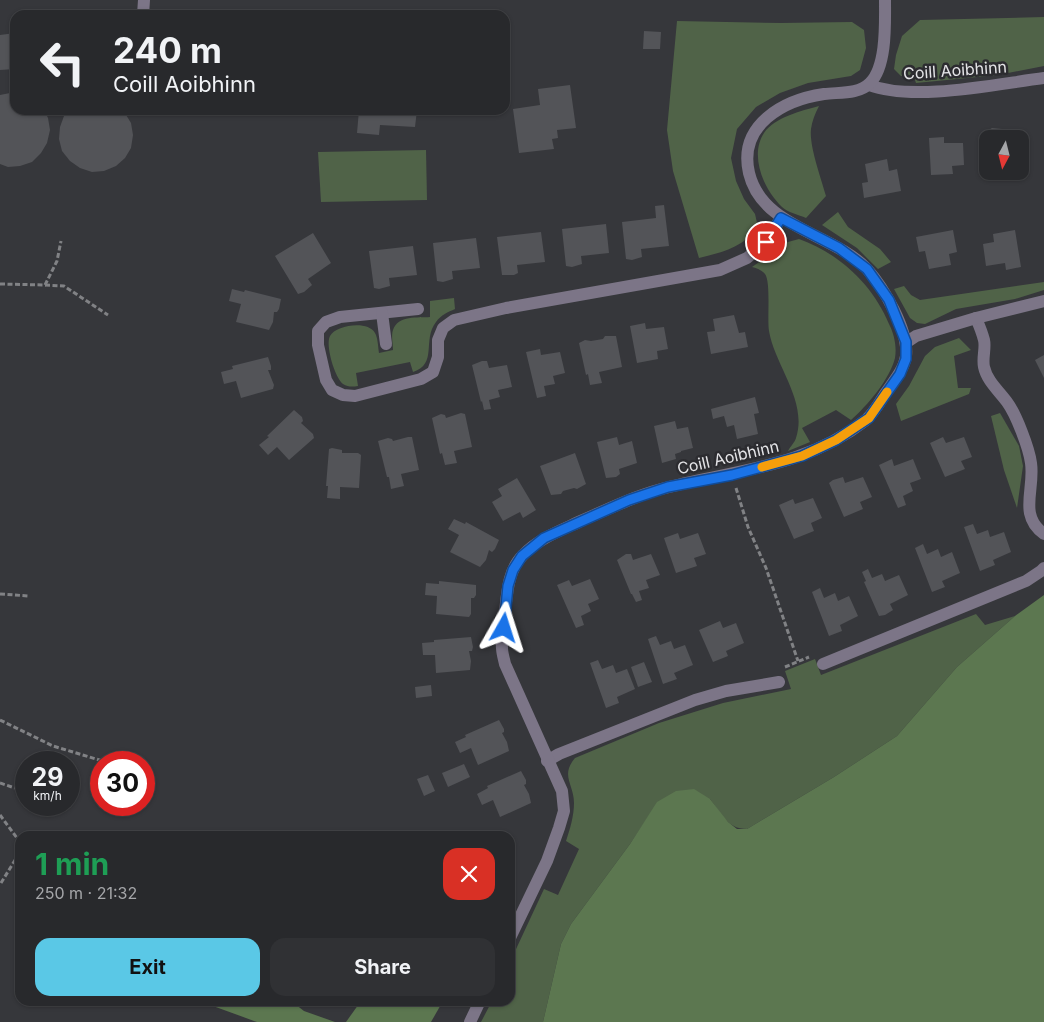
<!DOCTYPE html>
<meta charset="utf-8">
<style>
body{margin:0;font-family:Inter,sans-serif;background:#303134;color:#f1f3f6;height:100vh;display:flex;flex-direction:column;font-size:19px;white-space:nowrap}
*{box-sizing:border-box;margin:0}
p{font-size:16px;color:#a5a6a9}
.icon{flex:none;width:28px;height:28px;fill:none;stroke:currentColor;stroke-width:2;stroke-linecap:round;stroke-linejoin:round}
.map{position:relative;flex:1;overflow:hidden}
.panel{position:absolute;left:15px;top:831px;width:500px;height:175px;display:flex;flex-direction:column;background:#28292c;border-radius:15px;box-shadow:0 1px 4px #0004,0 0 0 1px #444548}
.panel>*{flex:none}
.banner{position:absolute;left:10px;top:10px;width:500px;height:105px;border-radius:15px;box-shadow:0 1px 4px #0004,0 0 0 1px #444548;background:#28292c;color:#f1f3f6;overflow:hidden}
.needle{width:32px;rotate:187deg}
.controls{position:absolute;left:979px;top:130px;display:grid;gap:10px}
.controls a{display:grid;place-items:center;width:50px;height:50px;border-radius:10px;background:#28292c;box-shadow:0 1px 4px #0004,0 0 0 1px #444548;font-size:25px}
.speed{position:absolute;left:15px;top:751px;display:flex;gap:10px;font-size:25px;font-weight:700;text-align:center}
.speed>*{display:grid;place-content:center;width:65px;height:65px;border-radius:50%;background:#28292c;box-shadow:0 1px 4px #0004,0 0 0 1px #444548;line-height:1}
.speed small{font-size:12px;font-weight:400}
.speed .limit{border:8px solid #d22;background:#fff;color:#111}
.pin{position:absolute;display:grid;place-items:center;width:42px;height:42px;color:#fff;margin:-21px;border:2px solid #fff;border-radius:50%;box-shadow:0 1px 5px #0007}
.me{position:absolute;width:55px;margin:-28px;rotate:6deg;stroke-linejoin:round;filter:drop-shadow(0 0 4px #0008)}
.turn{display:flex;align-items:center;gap:18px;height:105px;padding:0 20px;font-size:22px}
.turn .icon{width:65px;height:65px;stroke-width:2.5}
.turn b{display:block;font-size:35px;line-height:42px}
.round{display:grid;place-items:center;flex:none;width:52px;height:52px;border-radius:15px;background:#303134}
.overview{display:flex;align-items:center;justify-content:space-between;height:85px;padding:0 20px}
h1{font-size:30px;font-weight:700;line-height:38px;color:#1e9e55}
.action{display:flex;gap:10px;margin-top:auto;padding:10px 20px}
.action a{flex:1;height:58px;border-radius:15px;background:#5ac8e6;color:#111;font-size:20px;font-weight:700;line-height:58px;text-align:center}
.action a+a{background:#303134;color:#f1f3f6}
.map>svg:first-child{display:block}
.green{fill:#506348}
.forest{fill:#5c7750}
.building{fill:#535458}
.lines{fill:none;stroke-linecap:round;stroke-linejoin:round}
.path{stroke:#818285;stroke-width:3;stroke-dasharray:5 2.5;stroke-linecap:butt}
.minor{stroke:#7c7587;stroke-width:12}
.route-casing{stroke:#114b97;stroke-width:12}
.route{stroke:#1a73e8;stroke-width:9}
.slow{stroke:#f59e0b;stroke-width:9}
.labels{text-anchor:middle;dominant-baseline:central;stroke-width:5;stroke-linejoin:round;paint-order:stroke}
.street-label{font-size:16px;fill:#e4e4e7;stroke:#2c2c30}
</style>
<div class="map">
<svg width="1044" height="1022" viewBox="0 0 1044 1022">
<rect width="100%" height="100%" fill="#36373b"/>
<!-- green -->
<g class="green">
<polygon points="1044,17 1044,66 998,75 916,83 914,77 901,76 894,69 896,55 902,36 920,20"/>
<path d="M677,21L781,23L852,22L864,30L866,48L860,70L851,76L808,83L780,93L756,107L737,129L731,158L736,181L744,199L755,214L758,227C742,248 723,252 699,258L673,171L667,130Z"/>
<path d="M819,106C815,114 812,121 811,129C809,146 821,178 826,196L806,218C799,215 787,212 782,207C764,190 749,156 764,133C775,117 801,111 819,106Z"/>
<polygon points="426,150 427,200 321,202 318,152"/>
<polygon points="838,212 848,227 880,249 891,262 878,269 857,248 822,225"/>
<path d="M799,239C839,253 873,285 889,324C894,334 897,346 895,358C890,379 867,406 851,420L836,410L802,428L810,442L788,451C790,447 795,442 796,438C808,401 775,366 769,331C767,319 771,282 765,274C762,270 756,268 752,267L788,242Z"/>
<polygon points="1044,282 1044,290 1015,299 956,309 925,324 917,323 910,318 894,289 904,286 911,295 920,300"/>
<path d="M454,298L455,309C448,312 441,315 436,322C422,340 438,364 413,372L410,362L356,373L358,386C352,387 348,387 343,384C335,378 325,345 330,336C336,325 368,320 375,333C378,338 378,347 379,353L393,350C393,344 391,335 393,330C398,315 418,318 430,317V301Z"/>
<polygon points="959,338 971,350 954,356 958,388 971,388 969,394 901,421 896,404 909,386 925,356 935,347"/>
<polygon points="1000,413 1019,446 1023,466 1017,508 1004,470 991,416"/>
<path d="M976,614L985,625L1015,616L957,667L897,736L834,777L747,829C727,829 721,813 710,799L658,802L630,844L571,924L561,944L543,1022H481L492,1001H510V962L544,889L558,895L579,849L566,841C570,829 574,816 574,803C574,784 560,776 575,758L659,723L723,703L791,689L785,671L815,659L821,675Z"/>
</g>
<!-- forest -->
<g class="forest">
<polygon points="1044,595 1044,1022 543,1022 561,944 571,924 630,844 657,802 676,791 694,789 710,799 728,822 737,829 747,829 834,777 897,736 957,667 1015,616"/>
<polygon points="291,1001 304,1011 335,1022 257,1022 202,1002"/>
<polygon points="361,1001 443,1001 431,1022 346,1022"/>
</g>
<!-- building -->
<g class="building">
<polygon points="644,31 661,32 660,49 643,49"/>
<polygon points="15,33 15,69 0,70 0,35"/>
<polygon points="570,85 576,128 557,130 558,138 552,139 554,149 519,153 513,109 540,105 538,89"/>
<polygon points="10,93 15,93 15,110 44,110 48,118 50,130 47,143 41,153 32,162 20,166 8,167 0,164 0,95"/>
<polygon points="69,110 123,110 131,123 133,135 131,148 125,158 116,166 104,171 92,172 80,168 70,161 62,151 59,139 60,127 64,116"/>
<polygon points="359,110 417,110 415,127 380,125 379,135 357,133"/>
<polygon points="992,128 1002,129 1002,134 1021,133 1025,155 1020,155 1020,139 988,139 987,131"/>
<polygon points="944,137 944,143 963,143 964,165 952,166 953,174 931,175 929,138"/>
<polygon points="887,159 889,171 897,169 901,191 864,198 862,183 868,182 865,164"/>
<polygon points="664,205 669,246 641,249 642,257 632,260 626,259 622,222 656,218 655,206"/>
<polygon points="606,224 609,253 581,256 582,264 572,267 566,266 562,229"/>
<polygon points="953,230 957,252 949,254 951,265 929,269 925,251 919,252 916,237"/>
<polygon points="1015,230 1021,267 1006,270 1005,263 986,266 983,244 994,242 993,234"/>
<polygon points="541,232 545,262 517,265 518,273 514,275 502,275 497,237"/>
<polygon points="313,233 331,263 308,279 312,285 304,292 298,294 275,256"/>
<polygon points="476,238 480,268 452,271 453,279 443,282 437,281 433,243"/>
<polygon points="413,246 417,275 389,278 390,286 379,289 374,288 369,251"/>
<polygon points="232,289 244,292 245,290 281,299 279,309 277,312 274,312 273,322 269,330 236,322 241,304 229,301"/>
<polygon points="734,315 739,333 745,332 748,347 711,354 707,332 715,331 713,319"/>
<polygon points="645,323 646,329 664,327 668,349 657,351 658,359 637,363 630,326"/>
<polygon points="605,336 616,336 622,367 599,372 602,383 590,385 588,374 586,375 579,343 585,340 591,341 603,339"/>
<polygon points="540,349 541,355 560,352 565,373 553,376 555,384 544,386 546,396 537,398 526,352"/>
<polygon points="1044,355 1044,378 1035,360"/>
<polygon points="268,357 271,366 271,370 268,370 274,385 273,389 241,398 236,381 224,384 221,372 233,369 232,366"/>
<polygon points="482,361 487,361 489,368 507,365 512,387 498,390 500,397 489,400 491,409 484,410 482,401 481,402 472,365"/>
<polygon points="755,397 759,413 754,414 758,434 737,439 734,425 727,427 724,416 713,419 711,409"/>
<polygon points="294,410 302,417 303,421 301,423 313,434 314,438 289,460 277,447 268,455 259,445 269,437 267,436"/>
<polygon points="461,413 465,414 472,447 454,451 457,463 445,465 442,453 440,454 432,418 441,414 445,415 446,418"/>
<polygon points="675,421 677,429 688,427 693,448 681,451 681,452 675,454 676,459 662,463 654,426"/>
<polygon points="408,437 412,437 419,470 401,474 404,486 391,489 389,477 387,477 378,441 388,438 392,439 393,441"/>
<polygon points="617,437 619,445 632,441 637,463 619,469 620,474 616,477 606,478 597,442"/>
<polygon points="943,437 946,443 964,437 972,457 961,461 965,469 945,477 930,443"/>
<polygon points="332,448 342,450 342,453 358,453 361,455 359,488 340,487 340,499 327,498 328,486 326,486 329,449"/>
<polygon points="575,453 586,484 577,489 574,488 563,491 561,494 551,495 540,466"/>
<polygon points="892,459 894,466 913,459 921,479 910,483 913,491 903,496 906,505 898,508 879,465"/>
<polygon points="843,477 845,483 863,477 872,497 860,502 863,509 844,517 829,483 833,480"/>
<polygon points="517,478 536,510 523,518 520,512 503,521 492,502 502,496 498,489"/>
<polygon points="813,498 822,518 811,523 814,531 794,539 779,505 793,499 795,504"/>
<polygon points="454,519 465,524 466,522 499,540 495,549 492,552 489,550 486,560 480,567 450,552 459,535 448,529"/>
<polygon points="973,524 977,534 988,530 990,537 1004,532 1011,552 993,560 995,565 980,571 964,527"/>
<polygon points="678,533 680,539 698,533 706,554 694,558 697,566 676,573 664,538"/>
<polygon points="923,544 927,554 938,549 941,557 952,552 960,573 942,581 945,587 932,592 915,548"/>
<polygon points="626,554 631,554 633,560 651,554 660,575 646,580 649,588 639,591 642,600 636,602 632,594 631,594 617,560"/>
<polygon points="868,569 872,578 882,574 885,581 899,575 908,595 890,604 893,610 885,615 879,616 864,582 866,581 862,572"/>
<polygon points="590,579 599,599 588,604 591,611 581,616 584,625 576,628 557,585 569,580 572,586"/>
<polygon points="439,581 476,585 476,595 474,598 471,598 471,614 469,617 436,614 437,596 425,595 426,583 439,584"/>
<polygon points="820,588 824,598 835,593 838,601 849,596 858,616 840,625 842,631 829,636 812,592"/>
<polygon points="720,621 723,628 736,623 744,643 726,651 728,656 713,662 699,630"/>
<polygon points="656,636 660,645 671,641 674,649 685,645 693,665 674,673 677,679 663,684 648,639"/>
<polygon points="471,637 473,647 472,651 469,651 471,661 470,670 436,673 435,655 423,655 422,643 434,642 434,640"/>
<polygon points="598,660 602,669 613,665 616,673 627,669 635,689 617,697 619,703 606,708 590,663"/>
<polygon points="644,662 652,682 638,687 631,667"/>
<polygon points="431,685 432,696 416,698 415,687"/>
<polygon points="499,720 504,729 504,732 502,733 507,742 509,751 478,765 471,748 460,753 455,742 466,737 465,735"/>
<polygon points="464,764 470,777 448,787 442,773"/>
<polygon points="521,771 526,780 526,784 524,785 529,794 531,803 500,817 493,800 482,805 477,794 488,788 487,786"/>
<polygon points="428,775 435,791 424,796 417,779"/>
</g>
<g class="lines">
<!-- path -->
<g class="path">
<polyline points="0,284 45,285 57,261 61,241"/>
<polyline points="45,285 64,286 108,315"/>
<polyline points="736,488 748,527 766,568 798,661"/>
<polyline points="0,594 29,596"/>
<polyline points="785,667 809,657"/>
<polyline points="0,720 53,746 106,762"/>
<polyline points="0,783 15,788"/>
<polyline points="0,815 20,842"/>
<polyline points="1,883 20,852"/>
</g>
<!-- minor -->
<g class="minor">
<polyline points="143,15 144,0"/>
<path d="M869,85C914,102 996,84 1044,78"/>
<polyline points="418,309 340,317 326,322 318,331 318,345 326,380 332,390 343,395 355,396 421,379 433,372 438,357 438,340 443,328 454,320 506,308 720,270 747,258 766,242 781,218"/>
<polyline points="382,313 386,344"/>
<path d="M976,318C979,325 982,332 984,340C986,348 982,358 984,367C987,381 999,391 1007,402C1016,414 1029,448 1031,463C1035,490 1018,515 1044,534"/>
<polyline points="907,342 916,336 976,318 1044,301"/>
<polyline points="823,664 1026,581 1041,571 1044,568"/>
<polyline points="547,761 559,754 695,700 726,691 779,682"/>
<path d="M510,938L547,861L559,828L564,811L562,791L505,664C504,659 502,653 502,648C501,640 503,630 504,621C507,599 506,572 523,555C539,538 562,530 583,520C611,508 639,494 669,487C740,469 806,467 866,420C874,413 880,402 885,394C893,382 904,370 906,356C909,331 884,288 867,269C833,233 762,228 749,173C738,125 783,100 824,94C839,92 858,95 870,83C887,66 885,23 885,0"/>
<polyline points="470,1022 480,1001"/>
</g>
</g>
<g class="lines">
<!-- route casing -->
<g class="route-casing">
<polyline id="route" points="504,628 508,586 513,570 522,556 544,538 629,500 668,487 732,475 802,456 836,440 869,418 900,374 906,359 906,342 889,300 867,269 839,248 781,218 766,242"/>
</g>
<!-- route -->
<use href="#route" class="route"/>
<!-- slow -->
<polyline class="slow" points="762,467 802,456 836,440 869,418 887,392"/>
</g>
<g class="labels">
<!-- street labels -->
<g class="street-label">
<text transform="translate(955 70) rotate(-4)">Coill Aoibhinn</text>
<text transform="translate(728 457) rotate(-13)">Coill Aoibhinn</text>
</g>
</g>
</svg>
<div class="controls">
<a><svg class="needle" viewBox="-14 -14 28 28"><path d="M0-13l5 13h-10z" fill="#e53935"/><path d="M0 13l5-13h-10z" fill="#a5a6a9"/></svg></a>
</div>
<div class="speed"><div>29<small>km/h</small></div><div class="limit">30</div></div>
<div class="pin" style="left:766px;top:242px;background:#d93025"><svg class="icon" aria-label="arrive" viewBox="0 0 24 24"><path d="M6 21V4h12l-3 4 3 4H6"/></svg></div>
<svg class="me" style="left:504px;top:628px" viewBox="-20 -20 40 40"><path d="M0-17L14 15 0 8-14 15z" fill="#1a73e8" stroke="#fff" stroke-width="4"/></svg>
<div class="banner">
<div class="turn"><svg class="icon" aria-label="left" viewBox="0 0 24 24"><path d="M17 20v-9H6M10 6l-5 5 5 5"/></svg><div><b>240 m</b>Coill Aoibhinn</div></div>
</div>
<section class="panel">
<div class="overview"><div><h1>1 min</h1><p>250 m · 21:32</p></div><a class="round" style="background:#d93025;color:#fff"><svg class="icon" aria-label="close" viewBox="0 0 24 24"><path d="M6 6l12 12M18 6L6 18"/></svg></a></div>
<div class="action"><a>Exit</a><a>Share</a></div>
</section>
</div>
